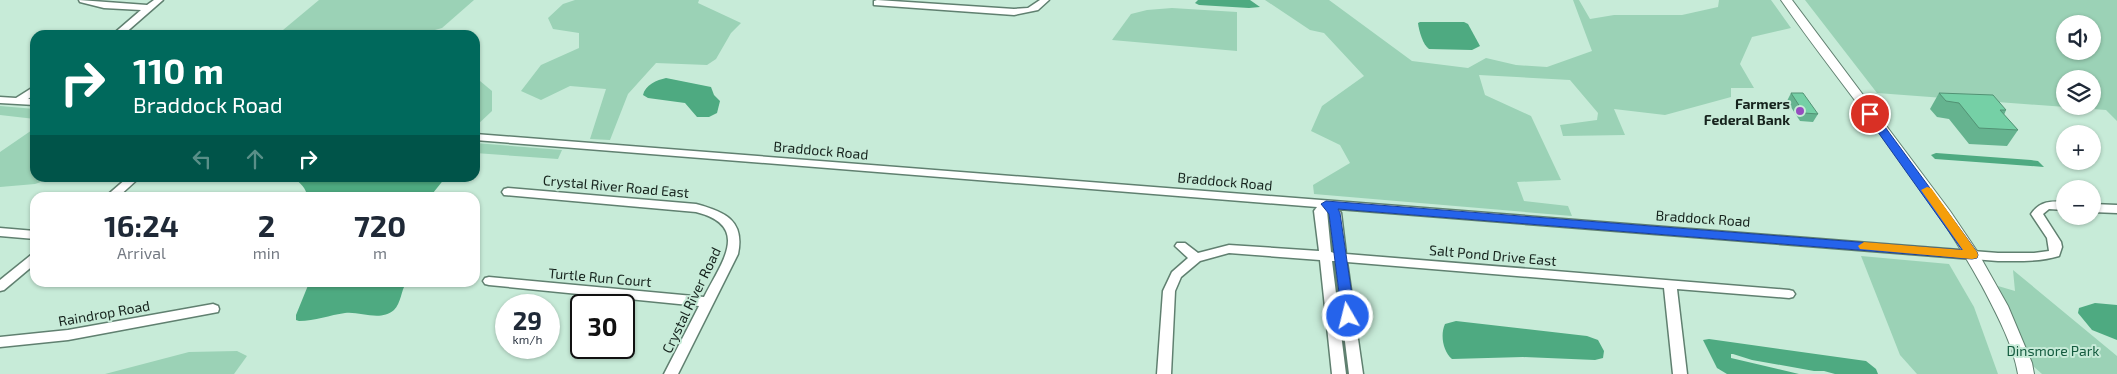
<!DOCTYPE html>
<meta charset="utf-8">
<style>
body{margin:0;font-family:"Exo 2",sans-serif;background:#f2f2f3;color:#1f2937;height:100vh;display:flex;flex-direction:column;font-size:19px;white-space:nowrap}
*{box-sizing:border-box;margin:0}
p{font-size:16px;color:#747a83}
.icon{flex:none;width:28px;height:28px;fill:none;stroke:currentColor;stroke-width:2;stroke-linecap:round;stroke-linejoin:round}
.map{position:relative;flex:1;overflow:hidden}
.sheet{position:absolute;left:30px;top:192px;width:450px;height:95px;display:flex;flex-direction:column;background:#fff;border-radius:15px;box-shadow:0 1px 4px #0004}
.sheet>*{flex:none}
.hud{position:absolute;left:30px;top:30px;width:450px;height:152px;border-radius:15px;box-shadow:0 1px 4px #0004;background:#00695c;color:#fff;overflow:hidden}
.fabs{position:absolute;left:2056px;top:15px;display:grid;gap:10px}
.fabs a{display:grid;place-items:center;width:45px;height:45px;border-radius:50%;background:#fff;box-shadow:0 1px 4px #0004;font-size:25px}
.speed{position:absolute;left:495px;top:294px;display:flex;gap:10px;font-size:25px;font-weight:700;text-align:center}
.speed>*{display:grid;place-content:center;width:65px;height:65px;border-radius:50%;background:#fff;box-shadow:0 1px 4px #0004;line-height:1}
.speed small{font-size:12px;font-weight:400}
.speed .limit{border:2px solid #111;border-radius:8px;background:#fff;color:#111}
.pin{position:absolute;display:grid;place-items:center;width:42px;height:42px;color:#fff;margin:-21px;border:2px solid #fff;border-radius:50%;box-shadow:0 1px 5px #0007}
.me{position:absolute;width:55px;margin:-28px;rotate:352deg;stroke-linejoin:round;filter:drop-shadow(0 0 4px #0008)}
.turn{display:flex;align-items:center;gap:18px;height:105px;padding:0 20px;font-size:22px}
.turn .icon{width:65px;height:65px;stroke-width:2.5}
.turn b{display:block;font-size:35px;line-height:42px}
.lanes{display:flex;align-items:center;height:48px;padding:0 20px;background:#0003;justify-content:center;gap:25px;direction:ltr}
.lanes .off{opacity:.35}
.eta{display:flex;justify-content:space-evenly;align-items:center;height:85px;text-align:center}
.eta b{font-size:30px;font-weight:700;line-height:35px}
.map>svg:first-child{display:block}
.green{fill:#9bd2b6;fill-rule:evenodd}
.water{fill:#4eaa81}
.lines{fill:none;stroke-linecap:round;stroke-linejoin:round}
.minor-casing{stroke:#608070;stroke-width:3}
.major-casing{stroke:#608070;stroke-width:2}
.minor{fill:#fff;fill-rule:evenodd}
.major{fill:#fff;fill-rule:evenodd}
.wall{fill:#65b38f}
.building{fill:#75d0a6;stroke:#529274}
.route{fill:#2563eb;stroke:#184099}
.slow{fill:#f59e0b}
.poi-dot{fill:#954dbf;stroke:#c7ebd8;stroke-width:2}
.labels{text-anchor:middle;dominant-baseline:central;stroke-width:4;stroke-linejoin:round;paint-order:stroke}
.poi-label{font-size:14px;font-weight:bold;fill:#16231d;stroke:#c7ebd8;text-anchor:end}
.street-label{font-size:14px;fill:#16231d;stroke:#c7ebd8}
.park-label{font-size:14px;fill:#145b3f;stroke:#c7ebd8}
</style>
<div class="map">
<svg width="2117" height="374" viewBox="0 0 2117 374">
<rect width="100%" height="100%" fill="#c7ebd8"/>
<!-- green -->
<g class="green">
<polygon points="319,0 474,0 442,28 417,35 277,35"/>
<polygon points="575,0 699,0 698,3 741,23 731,33 716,59 707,65 656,63 628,94 610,140 590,139 606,89 570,86 541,100 521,91 541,65 579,48 579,33 553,29 548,18 563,4"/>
<polygon points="1265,0 1329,0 1412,61 1468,68 1486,58 1516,65 1547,67 1592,51 1573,0 1579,0 1590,19 1614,15 1682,15 1718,7 1719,0 1771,0 1791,28 1752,37 1740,64 1754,88 1731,88 1731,97 1665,115 1614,109 1625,135 1563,136 1560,125 1597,120 1598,113 1570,80 1479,75 1485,95 1531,116 1561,180 1517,182 1524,201 1568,206 1572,216 1314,194 1313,185 1350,163 1340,145 1311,131 1322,106 1364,76 1324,33 1310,30"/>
<path d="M1805,0H2117V121L2106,110L1877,93ZM2065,24H2092V51H2065ZM2065,79H2092V106H2065Z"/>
<polygon points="1172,8 1237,12 1237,51 1112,40 1131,14 1147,10"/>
<polygon points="480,81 492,91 492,111 475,127 475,83"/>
<polygon points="0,106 35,109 35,119 0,115"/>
<polygon points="35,128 35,178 53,178 35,184 0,187 0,152"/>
<polygon points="475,143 562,150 558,159 475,153"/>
<polygon points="1861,256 1949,264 1974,307 1998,374 1917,374 1900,355"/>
<polygon points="2013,270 2117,356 2117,374 2042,374 2033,366 1998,286 2015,291"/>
<polygon points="237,351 247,356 234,374 105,374 189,352"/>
</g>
<!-- water -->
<g class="water">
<polygon points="1198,0 1250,0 1260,7 1249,8 1199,5 1195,3"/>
<path d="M1420,22H1464L1468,24L1480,46L1472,50L1429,49C1423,45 1419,31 1418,23Z"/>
<path d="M666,78L711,87L714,95L720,101L717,113L709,117H697L685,103L648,98L643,95C645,85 657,80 666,78Z"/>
<polygon points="1936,153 2031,160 2038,161 2044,167 1935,159 1931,155"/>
<path d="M293,178H445L429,198L307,197C307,189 300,182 293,178Z"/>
<path d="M309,283V282L406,283C401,291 401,303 394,310C380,322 360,311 345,313C330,315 315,321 299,321L296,320V315Z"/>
<polygon points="2095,303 2117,305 2117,340 2092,330 2078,313 2079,308"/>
<path d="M1456,321L1587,336L1598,340L1604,351L1603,358L1595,360L1523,357L1452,359C1443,351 1440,335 1445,324Z"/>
<polygon points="1709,339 1866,361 1876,369 1878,374 1835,374 1824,371 1814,371 1752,360 1733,354 1731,354 1731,358 1799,374 1727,374 1717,368 1703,340"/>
</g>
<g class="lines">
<!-- minor casing -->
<g class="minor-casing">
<g id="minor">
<polygon points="79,0 147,5 154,0 163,0 123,35 112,35 141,10 104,8 80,2"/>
<polygon points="877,0 1014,9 1028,8 1040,0 1049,0 1038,10 1014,15 874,5 874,1"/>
<polygon points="35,86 35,94 28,99 35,99 35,105 0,103 0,97 16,98"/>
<path d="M475,134L1998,253H2034L2049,251L2047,238L2031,214C2040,201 2051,201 2065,202V210L2049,209L2043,214L2061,242L2062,247L2059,256C2039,262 2019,261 1998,261L1338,209L1341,213L1346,254L1789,290L1793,291L1795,294L1793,297L1789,298L1677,289L1687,374H1673L1664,288L1347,262L1363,374H1349L1335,261H1332L1346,374H1332L1320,260L1229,253L1200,261L1181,277L1175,291L1171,374H1157L1163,291L1172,272L1188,258L1175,246L1177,243H1185L1198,253L1229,245L1319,251L1314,211L1317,207L475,140ZM1327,211L1329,214L1334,253L1331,252Z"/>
<polygon points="127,178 139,178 117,198 104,198"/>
<path d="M508,188L696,204C725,212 745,220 738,254L678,374H664L699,306L489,285L485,284L483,281L485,278L489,277L704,297C721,263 752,226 696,212L504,195L502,192L504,189Z"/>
<polygon points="2092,204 2117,205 2117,213 2092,212"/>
<polygon points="0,228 35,231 35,239 0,236"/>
<polygon points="35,254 35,264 4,290 0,291 0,280 31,255"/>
<polygon points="213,304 218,306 219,309 218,312 68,340 0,347 0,337 68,330"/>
</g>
</g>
<!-- major casing -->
<g class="major-casing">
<path id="major" d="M1781,0H1792L1950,211L1977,251L2008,306L2032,363L2034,374H2018C2013,344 1996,313 1982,286C1926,184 1847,95 1781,0Z"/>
</g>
<!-- minor -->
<use href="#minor" class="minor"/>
<!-- major -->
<use href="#major" class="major"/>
</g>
<!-- wall -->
<g class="wall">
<polygon points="1791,93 1818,114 1813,122 1800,121 1787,101"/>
<polygon points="1939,93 2006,110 2004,115 2018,130 2007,146 1969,144 1949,119 1937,117 1930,109"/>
</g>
<!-- building -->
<g class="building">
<polygon points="1791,93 1803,93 1818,114 1804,113"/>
<polygon points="1939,93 1993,95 2006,110 2000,110 2018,130 1979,128 1959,103 1946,101"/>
</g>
<!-- route -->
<polygon class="route" points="1870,111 1874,112 1977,252 1978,255 1977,258 1972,259 1338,209 1340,213 1355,316 1353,319 1344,319 1342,316 1329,214 1321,204 1326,201 1962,250 1865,114"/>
<!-- slow -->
<polygon class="slow" points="1927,187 1931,188 1977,252 1978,255 1977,258 1972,259 1860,249 1858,246 1864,242 1963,250 1921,190"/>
<!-- markers -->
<circle class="poi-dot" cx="1800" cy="111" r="5"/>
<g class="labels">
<!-- poi labels -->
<g class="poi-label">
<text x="1790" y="103">Farmers<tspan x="1790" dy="16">Federal Bank</tspan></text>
</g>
<!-- street labels -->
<g class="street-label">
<text transform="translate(821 150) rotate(5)">Braddock Road</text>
<text transform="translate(1225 181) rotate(5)">Braddock Road</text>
<text transform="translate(616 186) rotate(5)">Crystal River Road East</text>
<text transform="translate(1703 218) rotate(4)">Braddock Road</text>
<text transform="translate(1493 255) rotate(5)">Salt Pond Drive East</text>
<text transform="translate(600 277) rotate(5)">Turtle Run Court</text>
<text transform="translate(691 300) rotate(-64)">Crystal River Road</text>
<text transform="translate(104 313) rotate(-10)">Raindrop Road</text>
</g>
<!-- park labels -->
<g class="park-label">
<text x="2053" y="350">Dinsmore Park</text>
</g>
</g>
</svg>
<div class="fabs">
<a><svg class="icon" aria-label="sound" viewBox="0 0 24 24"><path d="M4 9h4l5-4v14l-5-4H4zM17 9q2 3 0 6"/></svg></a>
<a><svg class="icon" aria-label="layers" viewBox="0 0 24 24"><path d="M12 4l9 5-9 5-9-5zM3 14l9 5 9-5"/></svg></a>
<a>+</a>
<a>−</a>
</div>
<div class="speed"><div>29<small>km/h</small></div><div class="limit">30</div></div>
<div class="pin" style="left:1870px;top:114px;background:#d93025"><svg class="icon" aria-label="arrive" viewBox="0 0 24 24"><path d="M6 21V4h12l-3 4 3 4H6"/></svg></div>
<svg class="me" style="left:1348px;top:316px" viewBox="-20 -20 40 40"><circle r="17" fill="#2563eb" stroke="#fff" stroke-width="3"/><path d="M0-11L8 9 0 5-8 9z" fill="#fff"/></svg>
<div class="hud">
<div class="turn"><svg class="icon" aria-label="right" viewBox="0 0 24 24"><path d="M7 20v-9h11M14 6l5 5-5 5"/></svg><div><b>110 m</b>Braddock Road</div></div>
<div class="lanes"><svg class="icon off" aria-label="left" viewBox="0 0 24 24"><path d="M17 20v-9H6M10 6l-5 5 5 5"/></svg><svg class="icon off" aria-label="ahead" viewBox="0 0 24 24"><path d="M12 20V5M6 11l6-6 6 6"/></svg><svg class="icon" aria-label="right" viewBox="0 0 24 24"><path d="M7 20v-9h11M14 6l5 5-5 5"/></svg></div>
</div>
<section class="sheet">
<div class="eta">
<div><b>16:24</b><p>Arrival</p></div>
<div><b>2</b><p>min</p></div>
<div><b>720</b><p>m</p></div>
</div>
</section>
</div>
